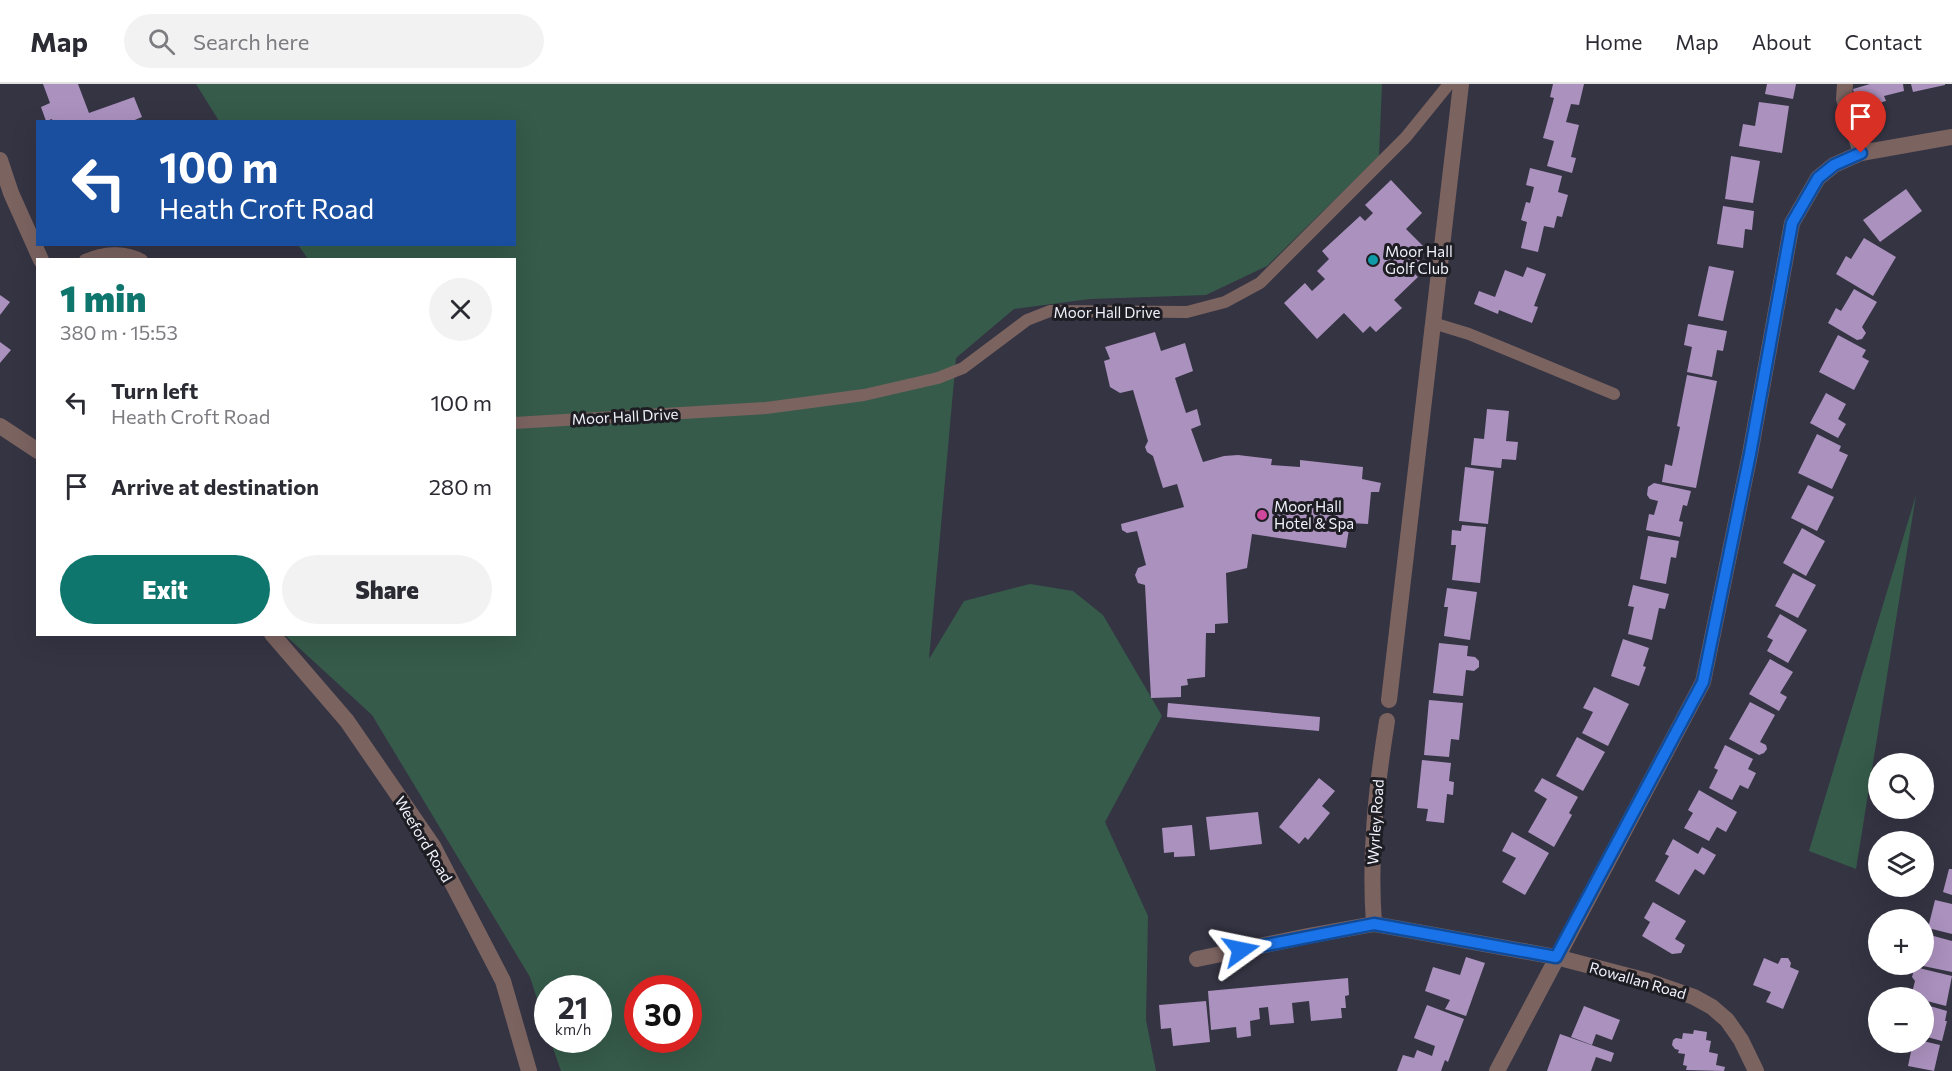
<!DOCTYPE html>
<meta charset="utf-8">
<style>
body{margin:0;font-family:Commissioner,sans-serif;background:#f2f2f3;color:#2b2b33;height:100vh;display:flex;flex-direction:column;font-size:22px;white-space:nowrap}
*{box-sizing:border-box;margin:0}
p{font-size:20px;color:#7c7c81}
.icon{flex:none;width:33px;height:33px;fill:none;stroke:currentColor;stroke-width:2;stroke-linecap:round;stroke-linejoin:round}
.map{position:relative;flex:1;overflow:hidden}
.sheet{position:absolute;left:36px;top:174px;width:480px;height:378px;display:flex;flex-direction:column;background:#fff;border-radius:0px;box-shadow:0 6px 24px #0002}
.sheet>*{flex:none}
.hud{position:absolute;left:36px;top:36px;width:480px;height:126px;border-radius:0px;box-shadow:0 6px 24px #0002;background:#1a4fa0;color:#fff;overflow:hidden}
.fabs{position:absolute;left:1868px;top:669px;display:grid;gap:12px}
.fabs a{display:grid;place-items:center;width:66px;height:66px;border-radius:50%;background:#fff;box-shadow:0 6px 24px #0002;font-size:30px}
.speed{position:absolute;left:534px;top:891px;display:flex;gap:12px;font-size:30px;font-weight:700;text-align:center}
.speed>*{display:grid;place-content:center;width:78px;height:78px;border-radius:50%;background:#fff;box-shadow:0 6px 24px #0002;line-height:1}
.speed small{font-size:15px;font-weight:400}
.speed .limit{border:9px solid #d22;background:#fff;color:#111}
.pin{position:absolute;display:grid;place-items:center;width:51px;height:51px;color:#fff;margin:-62px -26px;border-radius:50% 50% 50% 0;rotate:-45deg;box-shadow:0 0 6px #0007}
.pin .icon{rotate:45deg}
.me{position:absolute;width:66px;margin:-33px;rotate:78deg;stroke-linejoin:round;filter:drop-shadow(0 0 4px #0008)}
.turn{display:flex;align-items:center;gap:21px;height:126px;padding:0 24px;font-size:27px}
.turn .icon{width:78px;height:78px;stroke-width:2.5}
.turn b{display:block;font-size:42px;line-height:51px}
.round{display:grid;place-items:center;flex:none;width:63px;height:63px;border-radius:32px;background:#f2f2f3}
.headline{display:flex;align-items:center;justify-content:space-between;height:102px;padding:0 24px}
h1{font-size:36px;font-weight:800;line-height:45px;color:#0f766e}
.button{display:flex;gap:12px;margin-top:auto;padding:12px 24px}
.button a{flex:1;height:69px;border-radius:36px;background:#0f766e;color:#fff;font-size:24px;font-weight:800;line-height:69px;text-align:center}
.button a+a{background:#f2f2f3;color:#2b2b33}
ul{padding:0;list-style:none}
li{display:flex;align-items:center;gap:18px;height:84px;padding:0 24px}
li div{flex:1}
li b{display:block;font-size:22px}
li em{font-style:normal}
header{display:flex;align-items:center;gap:36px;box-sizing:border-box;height:84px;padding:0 30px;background:#fff;border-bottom:2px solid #e1e1e2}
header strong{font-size:28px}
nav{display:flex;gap:33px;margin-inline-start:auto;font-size:21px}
.search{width:420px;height:54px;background:#f2f2f3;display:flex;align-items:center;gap:15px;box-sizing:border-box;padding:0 21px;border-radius:33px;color:#7c7c81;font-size:22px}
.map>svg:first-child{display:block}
.green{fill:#365b4a;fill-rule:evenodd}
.building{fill:#aa91be}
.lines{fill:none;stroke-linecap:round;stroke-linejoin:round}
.service{stroke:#7b6360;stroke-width:12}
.minor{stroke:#7b6360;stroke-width:16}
.tertiary{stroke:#7b6360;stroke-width:16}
.route-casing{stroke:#114b97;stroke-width:15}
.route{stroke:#1a73e8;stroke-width:10}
.culture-dot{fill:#0f9aa8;stroke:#1d1d23;stroke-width:2}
.hotel-dot{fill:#d1479c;stroke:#1d1d23;stroke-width:2}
.labels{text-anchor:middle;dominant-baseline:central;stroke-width:6;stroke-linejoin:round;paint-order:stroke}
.poi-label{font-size:15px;fill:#f1f1fb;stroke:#1d1d23;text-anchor:start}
.street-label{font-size:15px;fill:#f1f1fb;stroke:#1d1d23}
</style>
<header>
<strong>Map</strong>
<div class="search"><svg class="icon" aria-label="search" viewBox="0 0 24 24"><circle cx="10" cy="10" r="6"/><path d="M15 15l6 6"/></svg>Search here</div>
<nav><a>Home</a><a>Map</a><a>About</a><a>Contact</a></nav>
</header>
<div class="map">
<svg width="1952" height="987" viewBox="0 0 1952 987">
<rect width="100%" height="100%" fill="#353443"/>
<!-- green -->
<g class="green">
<path d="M196,0H1382L1379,72L1267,182L1206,211L1090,215L1014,225L956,274L929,575L964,517L1030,500L1073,507L1103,531L1162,632L1105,738L1148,832L1146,936L1156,987H561L550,956H598V904H548L547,946L530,893L372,631L285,551L514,550V176L308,175L298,161L514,160V38L219,37ZM638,904H688V956H638Z"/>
<polygon points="1916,411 1856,785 1809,767"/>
</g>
<!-- building -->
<g class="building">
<polygon points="43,0 78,0 89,29 134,13 142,33 130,38 53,38 52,35 46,37 41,23 50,19"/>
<polygon points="1553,0 1584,0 1579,21 1571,20 1566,38 1579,41 1571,73 1576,74 1572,89 1547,82 1554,57 1543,54 1554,14 1550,13"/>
<polygon points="1767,0 1796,0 1793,15 1765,10"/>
<polygon points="1870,0 1903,0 1904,7 1884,12 1886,17 1858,24 1853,5"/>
<polygon points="1911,0 1945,0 1945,1 1913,8"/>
<polygon points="1759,18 1789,22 1782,69 1739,62 1743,40 1755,42"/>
<polygon points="1731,72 1760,77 1753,119 1725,115"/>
<polygon points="1530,84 1562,92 1558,108 1568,111 1562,133 1557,132 1554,144 1544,142 1538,168 1521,164 1527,138 1521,136 1526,118 1530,119 1534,103 1526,101"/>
<polygon points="1391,96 1422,129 1406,145 1424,163 1415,172 1420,177 1411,186 1418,193 1394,216 1402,224 1376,248 1370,242 1363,249 1344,229 1317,255 1284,219 1305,199 1312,207 1325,195 1317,187 1329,175 1322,167 1360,132 1365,137 1373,129 1365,121"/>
<polygon points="1906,105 1922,127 1880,158 1863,136"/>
<polygon points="1723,122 1754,127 1752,146 1745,145 1743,164 1717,160"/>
<polygon points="1864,154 1896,173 1873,212 1836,190 1846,172 1851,175"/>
<polygon points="1709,182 1734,187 1723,237 1698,232"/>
<polygon points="1527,183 1546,190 1534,222 1538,223 1532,239 1499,226 1498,230 1474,220 1479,207 1495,213 1505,186 1523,193"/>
<polygon points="1854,205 1877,218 1862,243 1866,249 1862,255 1857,256 1828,239 1836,224 1841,227"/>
<polygon points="0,211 10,218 0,231"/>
<polygon points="1688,240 1727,247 1723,267 1717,266 1712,293 1687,288 1692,263 1684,261"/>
<polygon points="1155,248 1161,267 1185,259 1193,287 1175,294 1186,329 1197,325 1201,341 1191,345 1203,378 1224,372 1238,371 1272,375 1271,381 1300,383 1300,376 1363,383 1362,395 1381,399 1379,408 1371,408 1368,440 1350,439 1346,464 1252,450 1247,484 1226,489 1228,539 1215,540 1215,549 1206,549 1205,593 1187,595 1188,601 1181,602 1181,613 1151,614 1145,501 1138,499 1135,491 1138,484 1146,481 1137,447 1127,449 1122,446 1121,440 1184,423 1177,400 1163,404 1153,372 1147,368 1145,363 1148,357 1133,306 1120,309 1110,303 1104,277 1110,275 1105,263"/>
<polygon points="1838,251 1866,266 1862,273 1869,277 1854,306 1819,288"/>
<polygon points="0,258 11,266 0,279"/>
<polygon points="1687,291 1717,297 1696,404 1662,398 1665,380 1672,382 1680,343 1677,342"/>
<polygon points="1826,309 1846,320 1838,335 1846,340 1838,354 1810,339"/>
<polygon points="1487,325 1509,327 1506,357 1518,358 1516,376 1502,375 1501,384 1471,381 1474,354 1484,355"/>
<polygon points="1817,350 1841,362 1839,367 1848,371 1832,405 1798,389"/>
<polygon points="1465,383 1494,387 1488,440 1459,437"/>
<polygon points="1654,399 1691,407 1687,422 1683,421 1679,437 1683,438 1680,453 1646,446 1649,430 1654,431 1658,417 1650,415 1647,411 1648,403"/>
<polygon points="1808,401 1834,413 1817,447 1791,434"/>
<polygon points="1462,441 1486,443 1480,499 1452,496 1456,461 1451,461 1452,446 1461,447"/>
<polygon points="1802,444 1825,457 1806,492 1783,479"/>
<polygon points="1648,452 1679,457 1676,474 1671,473 1666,500 1640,495"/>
<polygon points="1793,489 1816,501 1798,534 1775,522"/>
<polygon points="1633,501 1669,510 1665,525 1659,524 1652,556 1628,550 1634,523 1628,522"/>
<polygon points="1447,504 1477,508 1470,556 1444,552 1448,523 1444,523"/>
<polygon points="1780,530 1807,546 1788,579 1767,567 1773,556 1767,553"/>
<polygon points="1623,555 1649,564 1643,582 1646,583 1639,602 1611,592"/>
<polygon points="1439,559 1468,562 1467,572 1475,573 1479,577 1479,583 1474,587 1466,586 1463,612 1433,609"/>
<polygon points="1770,575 1793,588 1780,609 1787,613 1779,627 1749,610"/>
<polygon points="1594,603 1629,620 1608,662 1582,649 1593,628 1583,624"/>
<polygon points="1429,616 1463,619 1459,656 1451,655 1449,673 1424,671"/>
<polygon points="1750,618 1775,631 1760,658 1766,661 1767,665 1764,669 1759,671 1729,655"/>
<polygon points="1168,619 1320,633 1319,647 1167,633"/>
<polygon points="1577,653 1605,668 1583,707 1556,692"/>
<polygon points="1725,661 1753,675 1748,685 1756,689 1748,705 1740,701 1732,716 1709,704 1718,686 1714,684"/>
<polygon points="1422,676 1451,679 1449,697 1454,698 1453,711 1447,710 1444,739 1426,737 1428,725 1417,724"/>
<polygon points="1319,694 1335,707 1322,722 1330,729 1308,756 1305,753 1299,760 1279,743"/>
<polygon points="1542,694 1578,713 1569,729 1572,731 1554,763 1528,748 1547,715 1534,707"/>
<polygon points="1699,706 1737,728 1726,748 1717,743 1709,757 1684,744 1693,729 1688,726"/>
<polygon points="1258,728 1262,760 1210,766 1206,733"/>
<polygon points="1192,741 1195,772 1174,773 1174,768 1164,769 1162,744"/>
<polygon points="1512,748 1549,769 1525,811 1502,798 1516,774 1502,767"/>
<polygon points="1673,755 1698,770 1702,763 1716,771 1704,791 1695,785 1679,811 1655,797 1669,772 1665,770"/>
<polygon points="1949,785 1952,785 1952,811 1943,808"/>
<polygon points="1935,816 1952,820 1952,850 1928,844"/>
<polygon points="1653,818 1686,837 1675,855 1685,861 1681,869 1672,870 1642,852 1650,838 1644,834"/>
<polygon points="1930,851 1952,857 1952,888 1923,882"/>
<polygon points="1466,873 1485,879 1466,932 1445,925 1450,916 1425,907 1433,883 1460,891"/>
<polygon points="1764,874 1778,880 1781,874 1788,874 1791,879 1790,883 1799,887 1783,925 1766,918 1771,908 1753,901"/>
<polygon points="1919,884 1952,892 1946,922 1923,916 1923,914 1911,913 1915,897 1912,893 1914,886"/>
<polygon points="1348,894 1349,911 1345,912 1346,924 1341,924 1342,934 1311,937 1309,917 1292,919 1294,939 1270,941 1268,923 1259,924 1260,935 1250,937 1251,952 1237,954 1236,943 1211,946 1208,907"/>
<polygon points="1206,917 1210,958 1173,962 1171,944 1161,945 1159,921"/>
<polygon points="1923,920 1947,927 1945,937 1947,937 1942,957 1923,952"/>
<polygon points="1427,921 1464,935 1448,978 1445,976 1441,987 1397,987 1403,971 1414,974 1417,966 1432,972 1435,962 1414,954"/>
<polygon points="1584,922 1620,936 1612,956 1596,950 1592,961 1571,953"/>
<polygon points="1694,946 1707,948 1706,956 1711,957 1709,968 1718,970 1716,981 1725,983 1724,987 1686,986 1687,982 1683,981 1685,970 1678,969 1679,966 1675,965 1672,961 1673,956 1676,954 1682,955 1683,949 1693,950"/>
<polygon points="1560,950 1614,969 1611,978 1596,973 1591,987 1547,987"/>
<polygon points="1923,957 1940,961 1934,987 1908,982 1913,958"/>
</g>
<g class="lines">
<!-- service -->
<g class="service">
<path d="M85,176C103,168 125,166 142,176"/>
<polyline points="1433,239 1469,250 1614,310"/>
<polyline points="514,339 766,324 864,311 938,294 963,284 1027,236 1050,227 1187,228 1225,218 1260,199 1406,53 1449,0"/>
</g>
<!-- minor -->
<g class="minor">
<polyline points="1845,0 1844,15 1861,69"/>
<polyline points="0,76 11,109 41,176"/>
<polyline points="1389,616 1461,0"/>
<path d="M1374,840C1369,772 1376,705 1387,637"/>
<polyline points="1197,875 1308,852 1374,840 1556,873 1648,897 1694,913 1712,923 1727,936 1741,956 1756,987"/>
<polyline points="1497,987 1703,598 1750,370 1792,139 1818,94 1834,81 1861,69 1952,53"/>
</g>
<!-- tertiary -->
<g class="tertiary">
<polyline points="0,342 38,367"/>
<polyline points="272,550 347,637 433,762 503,897 529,987"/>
</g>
</g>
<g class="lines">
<!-- route casing -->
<g class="route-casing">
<polyline id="route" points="1241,866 1374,840 1556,873 1703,598 1750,370 1792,139 1818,94 1834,81 1861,69"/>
</g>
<!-- route -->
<use href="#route" class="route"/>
</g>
<!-- markers -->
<circle class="culture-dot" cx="1373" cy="176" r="6"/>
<circle class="hotel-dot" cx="1262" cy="431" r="6"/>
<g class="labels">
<!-- poi labels -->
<g class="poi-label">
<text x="1385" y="167">Moor Hall<tspan x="1385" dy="17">Golf Club</tspan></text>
<text x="1274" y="422">Moor Hall<tspan x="1274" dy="17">Hotel &amp; Spa</tspan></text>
</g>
<!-- street labels -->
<g class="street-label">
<text x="1107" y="228">Moor Hall Drive</text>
<text transform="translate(625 332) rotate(-3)">Moor Hall Drive</text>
<text transform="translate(1375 738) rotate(-86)">Wyrley Road</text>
<text transform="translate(424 755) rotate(59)">Weeford Road</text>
<text transform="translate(1638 896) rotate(16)">Rowallan Road</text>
</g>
</g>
</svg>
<div class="fabs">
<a><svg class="icon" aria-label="search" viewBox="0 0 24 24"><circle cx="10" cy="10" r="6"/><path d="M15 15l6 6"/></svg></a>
<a><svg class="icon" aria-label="layers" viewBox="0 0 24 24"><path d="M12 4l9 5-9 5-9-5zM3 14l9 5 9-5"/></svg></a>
<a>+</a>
<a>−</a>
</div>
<div class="speed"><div>21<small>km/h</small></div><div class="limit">30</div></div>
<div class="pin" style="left:1861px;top:69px;background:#d93025"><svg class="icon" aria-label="arrive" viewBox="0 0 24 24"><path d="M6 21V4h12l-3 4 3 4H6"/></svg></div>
<svg class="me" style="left:1241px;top:866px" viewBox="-20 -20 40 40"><path d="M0-17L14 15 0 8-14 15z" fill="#1a73e8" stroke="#fff" stroke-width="4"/></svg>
<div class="hud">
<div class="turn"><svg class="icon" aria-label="left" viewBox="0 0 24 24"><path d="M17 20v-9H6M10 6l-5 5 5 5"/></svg><div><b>100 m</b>Heath Croft Road</div></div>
</div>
<section class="sheet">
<div class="headline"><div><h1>1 min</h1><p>380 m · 15:53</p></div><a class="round"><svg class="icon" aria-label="close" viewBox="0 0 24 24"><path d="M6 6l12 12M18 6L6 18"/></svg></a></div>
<ul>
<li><svg class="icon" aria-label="left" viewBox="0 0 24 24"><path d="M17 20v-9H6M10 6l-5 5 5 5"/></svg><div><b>Turn left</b><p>Heath Croft Road</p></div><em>100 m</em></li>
<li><svg class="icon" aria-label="arrive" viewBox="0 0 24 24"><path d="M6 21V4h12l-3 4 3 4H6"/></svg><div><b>Arrive at destination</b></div><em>280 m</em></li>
</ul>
<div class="button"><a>Exit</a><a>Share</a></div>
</section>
</div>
